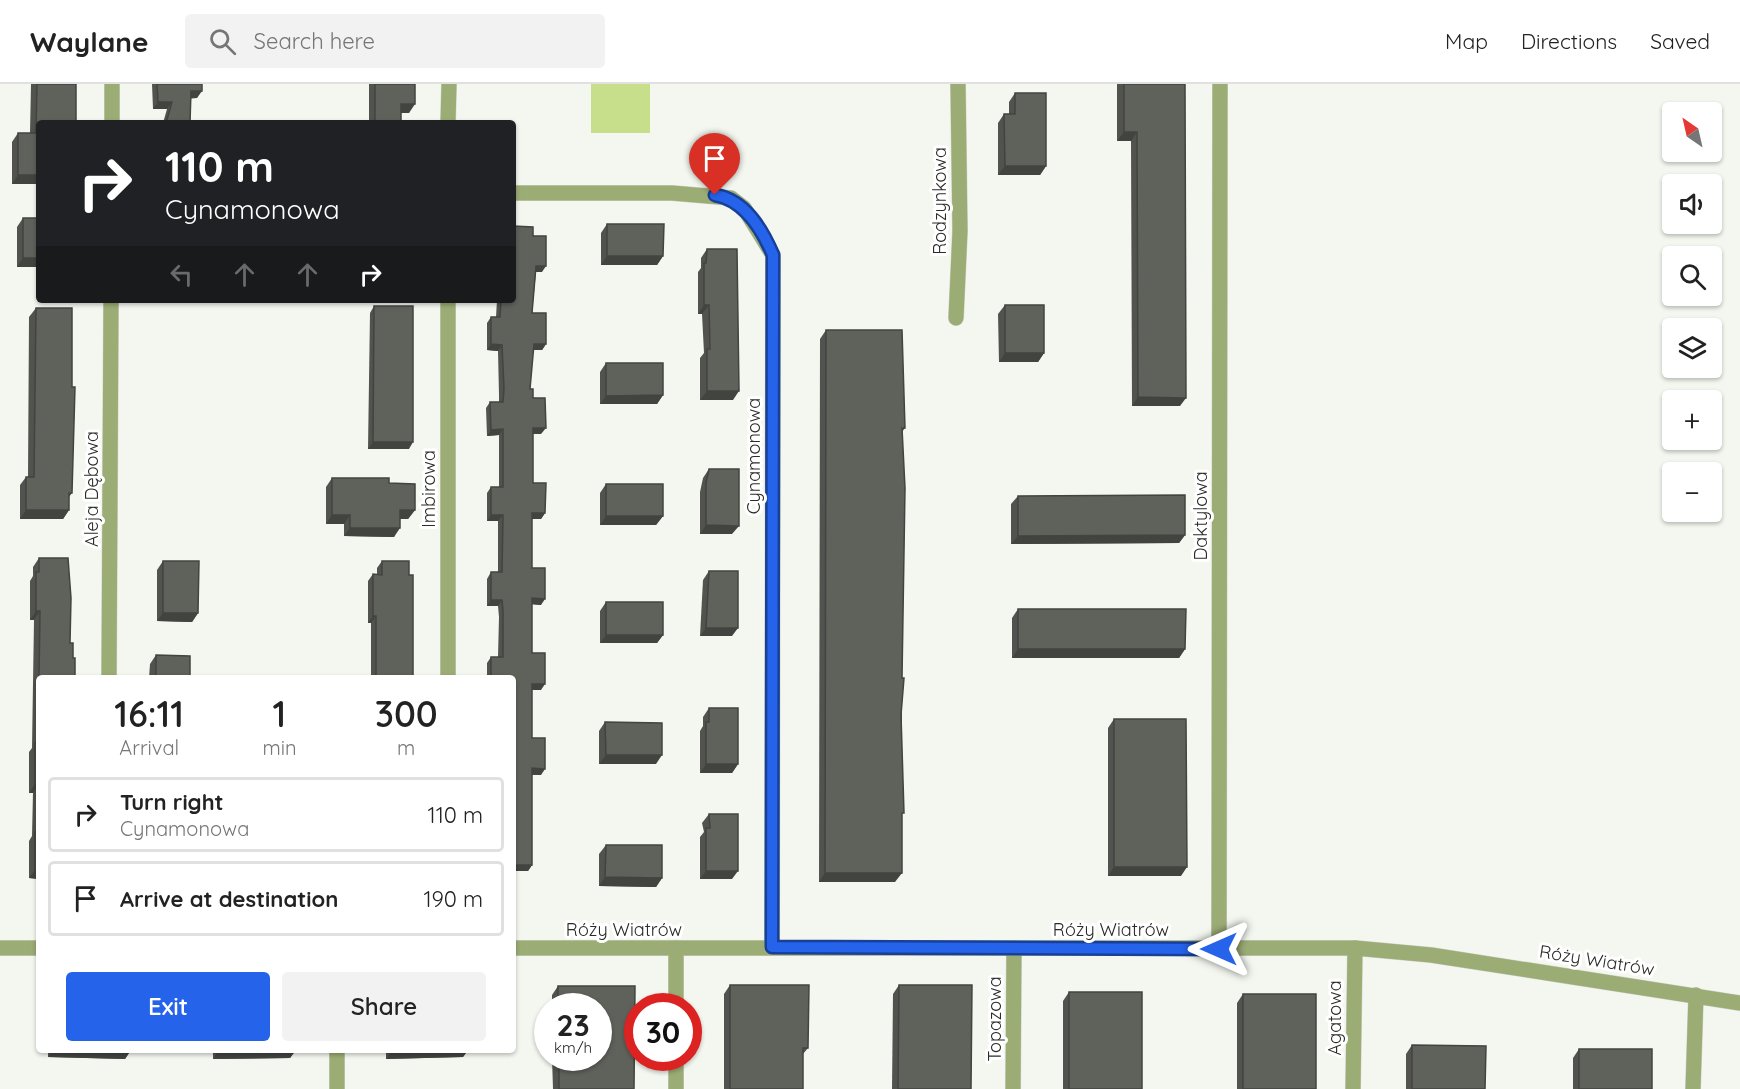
<!DOCTYPE html>
<meta charset="utf-8">
<style>
body{margin:0;font-family:Quicksand,sans-serif;background:#f2f2f2;color:#222;height:100vh;display:flex;flex-direction:column;font-size:22px;white-space:nowrap}
*{box-sizing:border-box;margin:0}
p{font-size:20px;color:#767676}
.icon{flex:none;width:33px;height:33px;fill:none;stroke:currentColor;stroke-width:2;stroke-linecap:round;stroke-linejoin:round}
.map{position:relative;flex:1;overflow:hidden}
.panel{position:absolute;left:36px;top:591px;width:480px;height:378px;display:flex;flex-direction:column;background:#fff;border-radius:6px;box-shadow:0 2px 4px #0004}
.panel>*{flex:none}
.hud{position:absolute;left:36px;top:36px;width:480px;height:183px;border-radius:6px;box-shadow:0 2px 4px #0004;background:#202124;color:#fff;overflow:hidden}
.needle{width:39px;rotate:326deg}
.fabs{position:absolute;left:1662px;top:18px;display:grid;gap:12px}
.fabs a{display:grid;place-items:center;width:60px;height:60px;border-radius:6px;background:#fff;box-shadow:0 2px 4px #0004;font-size:30px}
.speed{position:absolute;left:534px;top:909px;display:flex;gap:12px;font-size:30px;font-weight:700;text-align:center}
.speed>*{display:grid;place-content:center;width:78px;height:78px;border-radius:50%;background:#fff;box-shadow:0 2px 4px #0004;line-height:1}
.speed small{font-size:15px;font-weight:400}
.speed .limit{border:9px solid #d22;background:#fff;color:#111}
.pin{position:absolute;display:grid;place-items:center;width:51px;height:51px;color:#fff;margin:-62px -26px;border-radius:50% 50% 50% 0;rotate:-45deg;box-shadow:0 0 6px #0007}
.pin .icon{rotate:45deg}
.me{position:absolute;width:66px;margin:-33px;rotate:270deg;stroke-linejoin:round;filter:drop-shadow(0 0 4px #0008)}
.turn{display:flex;align-items:center;gap:21px;height:126px;padding:0 30px;font-size:27px}
.turn .icon{width:78px;height:78px;stroke-width:2.5}
.turn b{display:block;font-size:42px;line-height:51px}
.lanes{display:flex;align-items:center;height:57px;padding:0 30px;background:#0003;justify-content:center;gap:30px;direction:ltr}
.lanes .off{opacity:.35}
.eta{display:flex;justify-content:space-evenly;align-items:center;height:102px;text-align:center}
.eta b{font-size:36px;font-weight:600;line-height:42px}
.cta{display:flex;gap:12px;margin-top:auto;padding:12px 30px}
.cta a{flex:1;height:69px;border-radius:6px;background:#2563eb;color:#fff;font-size:24px;font-weight:600;line-height:69px;text-align:center}
.cta a+a{background:#f2f2f2;color:#222}
ul{padding:0;list-style:none}
li{display:flex;align-items:center;gap:18px;height:75px;margin:0 12px 9px;padding:0 18px;border:3px solid #e0e0e0;border-radius:6px}
li div{flex:1}
li b{display:block;font-size:22px}
li em{font-style:normal}
header{display:flex;align-items:center;gap:36px;box-sizing:border-box;height:84px;padding:0 30px;background:#fff;border-bottom:2px solid #e0e0e0}
header strong{font-size:28px}
nav{display:flex;gap:33px;margin-inline-start:auto;font-size:21px}
.search{width:420px;height:54px;background:#f2f2f2;display:flex;align-items:center;gap:15px;box-sizing:border-box;padding:0 21px;border-radius:6px;color:#767676;font-size:22px}
.map>svg:first-child{display:block}
.green{fill:#c7de8b}
.lines{fill:none;stroke-linecap:round;stroke-linejoin:round}
.street-casing{stroke:#d0d2cc;stroke-width:16}
.street{stroke:#9cac75;stroke-width:15}
.wall{fill:#52534e}
.shaded-wall{fill:#424440}
.building{fill:#5f615b;stroke:#424440;stroke-width:1.5}
.route-casing{stroke:#184099;stroke-width:15}
.route{stroke:#2563eb;stroke-width:10}
.labels{text-anchor:middle;dominant-baseline:central;stroke-width:6;stroke-linejoin:round;paint-order:stroke}
.street-label{font-size:18px;fill:#2a2b28;stroke:#fff}
</style>
<header>
<strong>Waylane</strong>
<div class="search"><svg class="icon" aria-label="search" viewBox="0 0 24 24"><circle cx="10" cy="10" r="6"/><path d="M15 15l6 6"/></svg>Search here</div>
<nav><a>Map</a><a>Directions</a><a>Saved</a></nav>
</header>
<div class="map">
<svg width="1740" height="1005" viewBox="0 0 1740 1005">
<rect width="100%" height="100%" fill="#f4f7f0"/>
<!-- green -->
<rect class="green" x="591" y="0" width="59" height="49"/>
<g class="lines">
<!-- street casing -->
<g class="street-casing">
<g id="street">
<polyline points="112,0 112,39"/>
<polyline points="448,39 449,0"/>
<polyline points="513,109 672,109 731,114 744,124 773,171 772,863"/>
<polyline points="956,234 960,147 958,0"/>
<polyline points="109,594 111,216"/>
<polyline points="448,594 448,216"/>
<polyline points="0,864 39,864"/>
<polyline points="513,864 1355,864 1431,871 1740,919"/>
<polyline points="1219,865 1220,0"/>
<polyline points="676,922 676,864"/>
<polyline points="337,966 337,1005"/>
<polyline points="676,1005 676,974"/>
<polyline points="1013,1005 1014,864"/>
<polyline points="1353,1005 1355,864"/>
<polyline points="1693,1005 1696,911"/>
</g>
</g>
<!-- street -->
<use href="#street" class="street"/>
</g>
<!-- wall -->
<g class="wall">
<polygon points="31,0 76,0 39,39 39,100 12,100 12,58 18,49 30,49"/>
<polygon points="152,0 202,0 197,14 191,14 190,39 163,39 167,25 153,25"/>
<polygon points="369,0 415,0 409,29 401,29 401,39 369,39"/>
<polygon points="1117,0 1185,0 1180,322 1132,322 1131,57 1117,57"/>
<polygon points="1015,9 1046,82 1040,91 998,91 998,39 1004,30 1009,30 1009,18"/>
<polygon points="23,134 39,134 39,183 17,183 17,143"/>
<polygon points="607,140 663,172 657,181 601,181 601,149"/>
<polygon points="533,152 542,188 536,188 532,229 546,260 542,266 533,266 530,305 541,350 533,350 533,399 545,429 541,435 532,435 532,484 541,521 532,520 532,569 541,606 532,606 532,654 541,691 532,691 532,781 528,787 513,787 513,594 487,594 487,579 491,573 498,573 499,533 498,522 487,522 487,495 491,488 498,488 498,437 487,437 487,409 491,403 499,403 499,351 487,352 486,324 490,318 499,318 499,311 498,267 487,266 487,239 491,233 496,233 497,216 513,216"/>
<polygon points="707,165 733,316 700,316 700,274 704,269 702,230 698,230 698,188 701,184 701,174"/>
<polygon points="1005,221 1044,269 1038,278 999,278 998,230"/>
<polygon points="374,222 409,365 368,365 370,229"/>
<polygon points="36,224 72,303 72,409 69,413 69,426 63,435 20,435 20,401 26,393 28,393 29,233"/>
<polygon points="826,246 905,344 902,348 902,732 895,798 819,798 820,255"/>
<polygon points="606,279 663,311 657,320 600,320 600,288"/>
<polygon points="709,385 732,450 700,450 700,408 703,394"/>
<polygon points="332,394 389,399 415,426 408,435 400,435 394,453 344,452 344,440 326,440 326,403"/>
<polygon points="606,400 663,432 656,441 600,441 600,409"/>
<polygon points="1018,412 1185,451 1179,459 1011,460 1011,420"/>
<polygon points="39,474 68,474 39,594 39,795 29,794 29,757 32,752 33,709 29,709 29,668 32,664 34,536 30,536 30,497 33,492 33,483"/>
<polygon points="163,477 198,529 192,538 157,537 157,486"/>
<polygon points="382,477 409,491 413,594 371,594 371,539 368,539 368,497 373,490 377,491 377,484"/>
<polygon points="709,487 732,552 700,552 703,496"/>
<polygon points="606,518 663,551 657,559 600,559 600,527"/>
<polygon points="1018,525 1185,565 1179,574 1012,574 1012,534"/>
<polygon points="156,571 190,594 149,594 150,580"/>
<polygon points="709,624 738,680 732,689 700,689 700,647 703,642 703,633"/>
<polygon points="1114,635 1181,792 1108,792 1108,644"/>
<polygon points="605,638 656,680 599,680 599,647"/>
<polygon points="709,730 732,795 700,795 700,753 704,748 702,739"/>
<polygon points="606,761 662,794 656,803 599,802 599,770"/>
<polygon points="730,901 808,964 803,970 803,1005 724,1005 724,910"/>
<polygon points="899,901 971,1005 892,1005 893,910"/>
<polygon points="558,902 635,902 634,1005 553,1005 552,974 598,974 598,922 552,922 552,911"/>
<polygon points="1069,908 1142,1005 1063,1005 1063,917"/>
<polygon points="1243,910 1316,1005 1237,1005 1237,919"/>
<polygon points="1412,961 1485,1005 1406,1005 1406,970"/>
<polygon points="1579,965 1652,1005 1573,1005 1573,974"/>
<polygon points="48,966 131,966 125,975 48,973"/>
<polygon points="213,966 296,966 290,974 213,975"/>
<polygon points="386,966 468,966 463,973 386,975"/>
</g>
<!-- shaded-wall -->
<g class="shaded-wall">
<polygon points="191,7 202,7 197,14 186,15"/>
<polygon points="158,18 172,18 167,25 153,25"/>
<polygon points="401,20 415,20 409,29 395,29"/>
<polygon points="1124,48 1137,48 1131,57 1117,57"/>
<polygon points="1005,82 1046,82 1040,91 998,91"/>
<polygon points="18,91 39,91 39,100 12,100"/>
<polygon points="607,172 663,172 657,181 601,181"/>
<polygon points="23,174 39,174 39,183 17,183"/>
<polygon points="536,182 546,182 542,188 532,188"/>
<polygon points="704,221 709,221 702,230 698,230"/>
<polygon points="491,260 502,261 498,267 487,266"/>
<polygon points="534,260 546,260 542,266 530,266"/>
<polygon points="1005,269 1044,269 1038,278 999,278"/>
<polygon points="707,307 739,307 733,316 700,316"/>
<polygon points="663,311 657,320 600,320 606,312"/>
<polygon points="1138,313 1186,314 1180,322 1132,322"/>
<polygon points="533,344 546,344 541,350 529,350"/>
<polygon points="503,345 499,351 487,352 491,346"/>
<polygon points="373,358 413,358 409,365 368,365"/>
<polygon points="26,426 69,426 63,435 20,435"/>
<polygon points="400,426 415,426 408,435 394,435"/>
<polygon points="532,429 545,429 541,435 528,435"/>
<polygon points="332,431 350,431 344,440 326,440"/>
<polygon points="491,431 503,431 498,437 487,437"/>
<polygon points="606,432 663,432 656,441 600,441"/>
<polygon points="706,441 739,442 732,450 700,450"/>
<polygon points="350,444 400,444 394,453 344,452"/>
<polygon points="1185,451 1179,459 1011,460 1018,452"/>
<polygon points="532,514 545,515 541,521 528,520"/>
<polygon points="491,516 502,516 498,522 487,522"/>
<polygon points="36,527 40,527 34,536 30,536"/>
<polygon points="163,529 198,529 192,538 157,537"/>
<polygon points="373,532 376,532 371,539 368,539"/>
<polygon points="706,544 738,544 732,552 700,552"/>
<polygon points="606,551 663,551 657,559 600,559"/>
<polygon points="1018,565 1185,565 1179,574 1012,574"/>
<polygon points="532,600 545,600 541,606 528,606"/>
<polygon points="606,671 662,671 656,680 599,680"/>
<polygon points="706,680 738,680 732,689 700,689"/>
<polygon points="532,684 545,685 541,691 528,690"/>
<polygon points="35,700 39,701 33,709 29,709"/>
<polygon points="513,781 532,781 528,787 513,787"/>
<polygon points="1114,783 1187,783 1181,792 1108,792"/>
<polygon points="35,786 39,786 39,795 29,794"/>
<polygon points="706,787 738,787 732,795 700,795"/>
<polygon points="825,789 902,789 895,798 819,798"/>
<polygon points="605,793 662,794 656,803 599,802"/>
<polygon points="53,966 131,966 125,975 48,973"/>
<polygon points="219,966 296,966 290,974 213,975"/>
<polygon points="392,966 468,966 463,973 386,975"/>
</g>
<!-- building -->
<g class="building">
<polygon points="37,0 76,0 76,39 39,39 39,91 18,91 18,49 36,49"/>
<polygon points="157,0 202,0 202,7 191,7 190,39 166,39 172,18 158,18"/>
<polygon points="375,0 415,0 415,20 401,20 401,39 375,39"/>
<polygon points="1124,0 1185,0 1186,314 1138,313 1137,48 1124,48"/>
<polygon points="1015,9 1046,9 1046,82 1005,82 1004,30 1015,30"/>
<rect x="23" y="134" width="16" height="40"/>
<polygon points="607,140 664,140 663,172 607,172"/>
<polygon points="513,142 533,143 533,152 546,152 546,182 536,182 532,229 546,229 546,260 534,260 530,305 533,305 533,314 545,314 546,344 533,344 533,399 546,399 545,429 532,429 532,484 545,484 545,515 532,514 532,569 545,569 545,600 532,600 532,654 545,654 545,685 532,684 532,781 513,781 513,594 491,594 491,573 503,573 503,527 502,516 491,516 491,488 502,488 503,431 491,431 491,403 503,403 503,345 491,346 490,318 503,318 504,305 502,261 491,260 491,233 500,233 501,216 513,216"/>
<polygon points="707,165 737,165 739,307 707,307 707,265 710,265 709,221 704,221 704,179 706,179"/>
<rect x="1005" y="221" width="39" height="48"/>
<polygon points="374,222 413,222 413,358 373,358"/>
<polygon points="36,224 72,224 72,303 75,303 72,409 69,409 69,426 26,426 26,393 34,393"/>
<polygon points="826,246 902,246 905,344 902,344 905,404 902,594 904,594 901,631 904,729 902,729 902,789 825,789"/>
<polygon points="606,279 663,279 663,311 606,312"/>
<polygon points="709,385 739,385 739,442 706,441 706,399"/>
<polygon points="332,394 389,394 389,399 415,400 415,426 400,426 400,444 350,444 350,431 332,431"/>
<rect x="606" y="400" width="57" height="32"/>
<polygon points="1185,411 1185,451 1018,452 1018,412"/>
<polygon points="39,474 68,474 71,514 70,559 73,559 73,574 75,574 75,594 39,594 39,700 35,700 35,659 38,659 40,527 36,527 36,488 39,488"/>
<polygon points="163,477 199,477 198,529 163,529"/>
<polygon points="382,477 409,477 409,491 413,491 413,594 376,594 376,532 373,532 373,490 382,491"/>
<polygon points="709,487 738,487 738,544 706,544"/>
<rect x="606" y="518" width="57" height="33"/>
<polygon points="1018,525 1186,525 1185,565 1018,565"/>
<polygon points="156,571 190,572 190,594 156,594"/>
<polygon points="709,624 738,624 738,680 706,680 706,638 709,638"/>
<polygon points="1114,635 1186,635 1187,783 1114,783"/>
<polygon points="605,638 662,639 662,671 606,671"/>
<polygon points="39,714 39,786 35,786 35,748 38,748"/>
<polygon points="709,730 738,730 738,787 706,787 706,744 710,744"/>
<polygon points="606,761 662,761 662,794 605,793"/>
<polygon points="730,901 809,901 808,964 803,964 803,1005 730,1005"/>
<polygon points="899,901 972,901 971,1005 898,1005"/>
<polygon points="558,902 635,902 634,1005 559,1005 559,974 598,974 598,922 558,922"/>
<rect x="1069" y="908" width="73" height="97"/>
<rect x="1243" y="910" width="73" height="95"/>
<polygon points="1412,961 1486,962 1485,1005 1412,1005"/>
<rect x="1579" y="965" width="73" height="40"/>
</g>
<g class="lines">
<!-- route casing -->
<g class="route-casing">
<path id="route" d="M715,111C745,116 762,145 773,171L772,863L1219,865"/>
</g>
<!-- route -->
<use href="#route" class="route"/>
</g>
<g class="labels">
<!-- street labels -->
<g class="street-label">
<text transform="translate(939 117) rotate(-90)">Rodzynkowa</text>
<text transform="translate(753 372) rotate(-90)">Cynamonowa</text>
<text transform="translate(91 405) rotate(-90)">Aleja Dębowa</text>
<text transform="translate(428 405) rotate(-90)">Imbirowa</text>
<text transform="translate(1200 432) rotate(-90)">Daktylowa</text>
<text x="624" y="845">Róży Wiatrów</text>
<text x="1111" y="845">Róży Wiatrów</text>
<text transform="translate(1597 876) rotate(9)">Róży Wiatrów</text>
<text transform="translate(1334 934) rotate(-90)">Agatowa</text>
<text transform="translate(994 935) rotate(-90)">Topazowa</text>
</g>
</g>
</svg>
<div class="fabs">
<a><svg class="needle" viewBox="-14 -14 28 28"><path d="M0-13l5 13h-10z" fill="#e53935"/><path d="M0 13l5-13h-10z" fill="#767676"/></svg></a>
<a><svg class="icon" aria-label="sound" viewBox="0 0 24 24"><path d="M4 9h4l5-4v14l-5-4H4zM17 9q2 3 0 6"/></svg></a>
<a><svg class="icon" aria-label="search" viewBox="0 0 24 24"><circle cx="10" cy="10" r="6"/><path d="M15 15l6 6"/></svg></a>
<a><svg class="icon" aria-label="layers" viewBox="0 0 24 24"><path d="M12 4l9 5-9 5-9-5zM3 14l9 5 9-5"/></svg></a>
<a>+</a>
<a>−</a>
</div>
<div class="speed"><div>23<small>km/h</small></div><div class="limit">30</div></div>
<div class="pin" style="left:715px;top:111px;background:#d93025"><svg class="icon" aria-label="arrive" viewBox="0 0 24 24"><path d="M6 21V4h12l-3 4 3 4H6"/></svg></div>
<svg class="me" style="left:1219px;top:865px" viewBox="-20 -20 40 40"><path d="M0-17L14 15 0 8-14 15z" fill="#2563eb" stroke="#fff" stroke-width="4"/></svg>
<div class="hud">
<div class="turn"><svg class="icon" aria-label="right" viewBox="0 0 24 24"><path d="M7 20v-9h11M14 6l5 5-5 5"/></svg><div><b>110 m</b>Cynamonowa</div></div>
<div class="lanes"><svg class="icon off" aria-label="left" viewBox="0 0 24 24"><path d="M17 20v-9H6M10 6l-5 5 5 5"/></svg><svg class="icon off" aria-label="ahead" viewBox="0 0 24 24"><path d="M12 20V5M6 11l6-6 6 6"/></svg><svg class="icon off" aria-label="ahead" viewBox="0 0 24 24"><path d="M12 20V5M6 11l6-6 6 6"/></svg><svg class="icon" aria-label="right" viewBox="0 0 24 24"><path d="M7 20v-9h11M14 6l5 5-5 5"/></svg></div>
</div>
<section class="panel">
<div class="eta">
<div><b>16:11</b><p>Arrival</p></div>
<div><b>1</b><p>min</p></div>
<div><b>300</b><p>m</p></div>
</div>
<ul>
<li><svg class="icon" aria-label="right" viewBox="0 0 24 24"><path d="M7 20v-9h11M14 6l5 5-5 5"/></svg><div><b>Turn right</b><p>Cynamonowa</p></div><em>110 m</em></li>
<li><svg class="icon" aria-label="arrive" viewBox="0 0 24 24"><path d="M6 21V4h12l-3 4 3 4H6"/></svg><div><b>Arrive at destination</b></div><em>190 m</em></li>
</ul>
<div class="cta"><a>Exit</a><a>Share</a></div>
</section>
</div>
